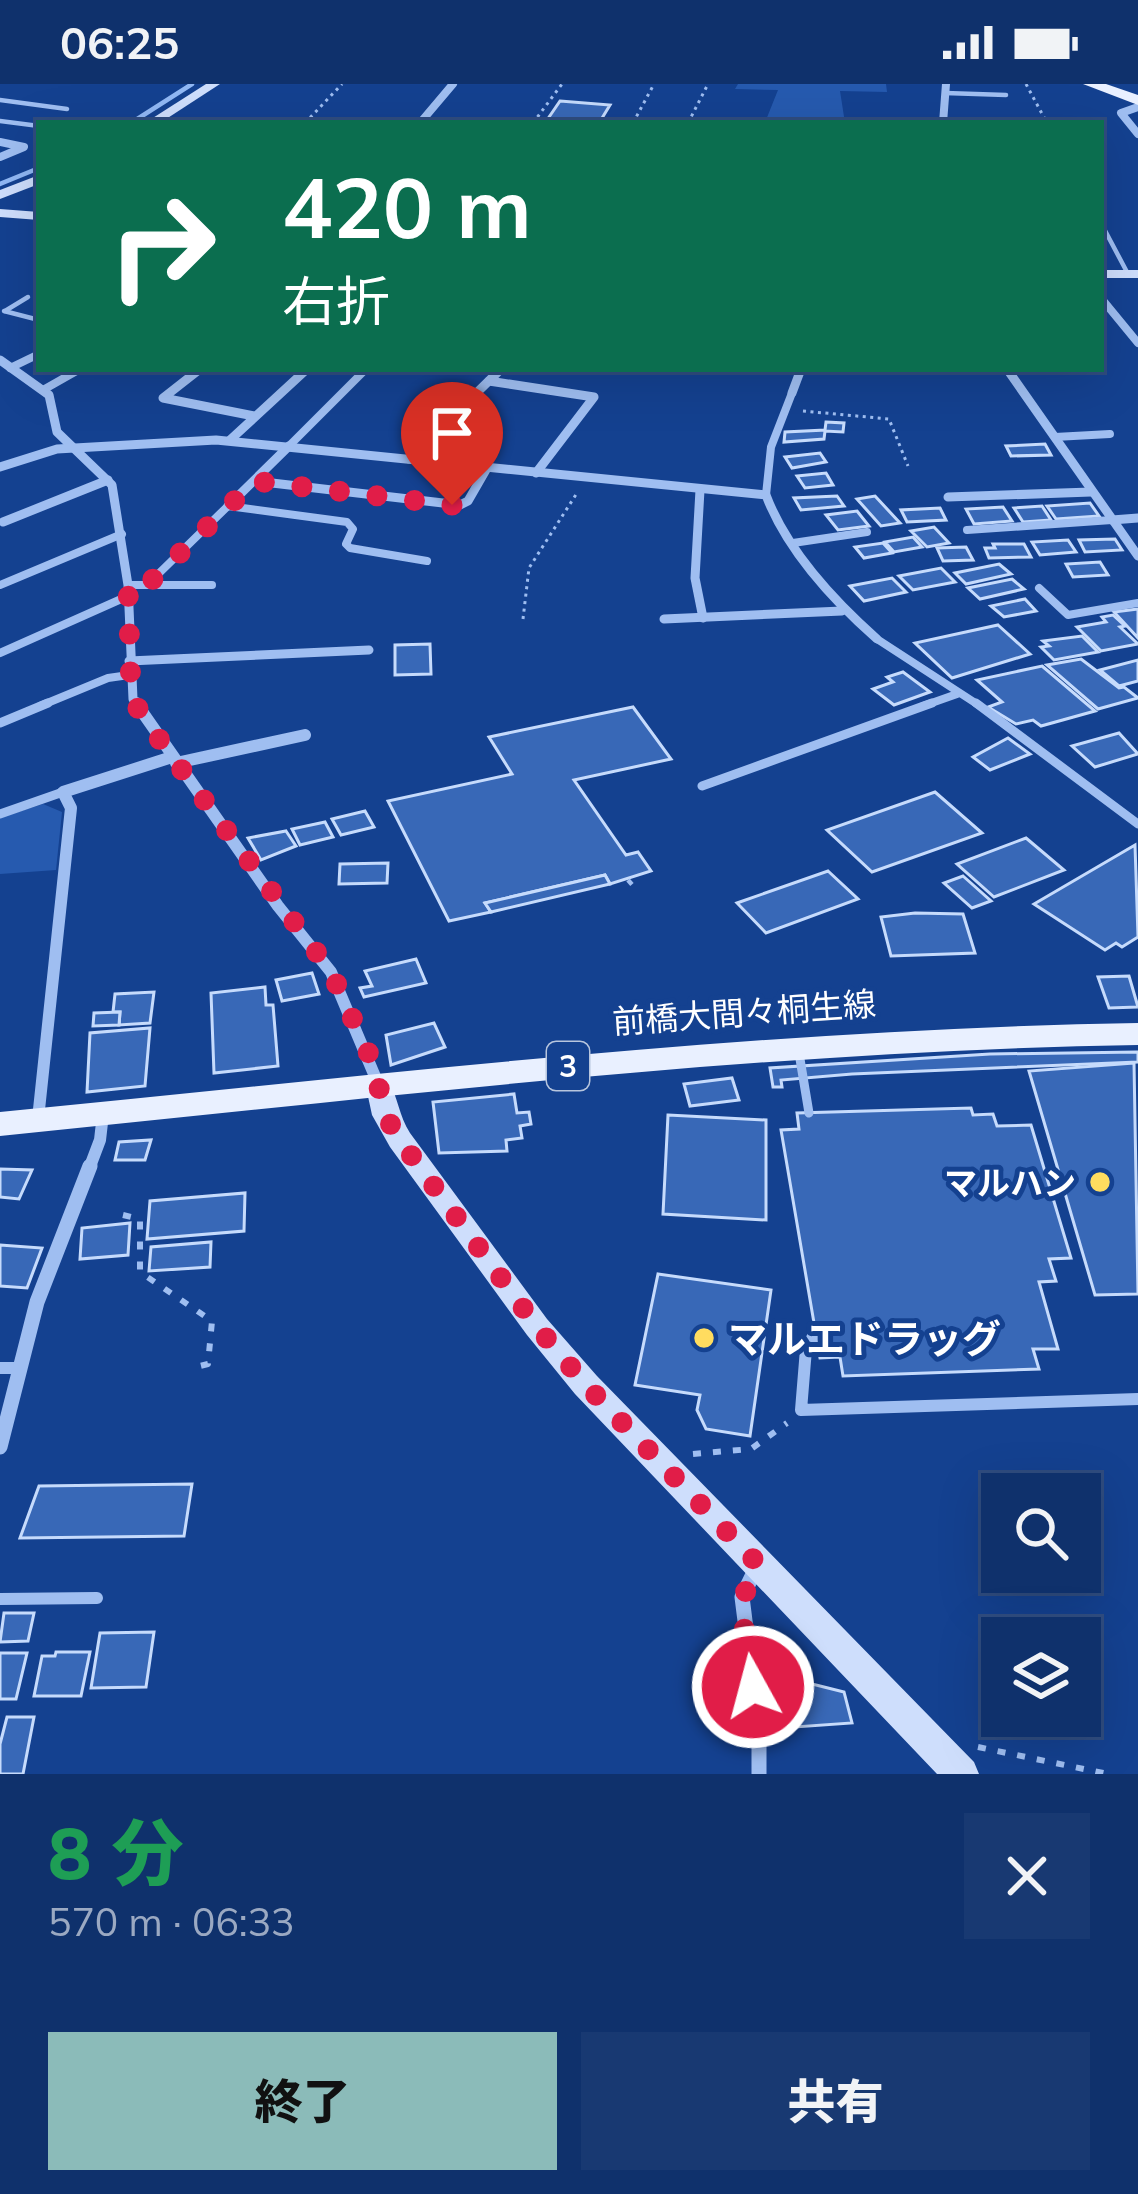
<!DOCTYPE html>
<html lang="ja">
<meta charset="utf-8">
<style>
body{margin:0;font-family:Mulish,"Noto Sans JP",sans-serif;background:#183972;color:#f1f3f6;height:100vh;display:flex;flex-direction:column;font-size:45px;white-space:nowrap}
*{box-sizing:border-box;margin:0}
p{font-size:39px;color:#9ba9c2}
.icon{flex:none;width:66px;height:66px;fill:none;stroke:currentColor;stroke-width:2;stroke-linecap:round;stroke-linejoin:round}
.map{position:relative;height:1690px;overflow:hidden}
.drawer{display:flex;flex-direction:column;background:#0f316c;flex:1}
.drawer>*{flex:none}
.top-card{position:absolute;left:36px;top:36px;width:1068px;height:252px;border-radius:0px;box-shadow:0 12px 48px #0002,0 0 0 3px #2f4c7f;background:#0b6e4f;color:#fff;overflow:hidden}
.controls{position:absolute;left:981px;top:1389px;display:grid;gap:24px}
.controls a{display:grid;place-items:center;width:120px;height:120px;border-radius:0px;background:#0f316c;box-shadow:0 12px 48px #0002,0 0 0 3px #2f4c7f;font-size:60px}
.pin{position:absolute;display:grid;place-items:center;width:102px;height:102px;color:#fff;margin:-123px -51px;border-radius:50% 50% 50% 0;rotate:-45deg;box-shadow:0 0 12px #0007}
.pin .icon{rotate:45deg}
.me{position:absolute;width:132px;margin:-66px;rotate:353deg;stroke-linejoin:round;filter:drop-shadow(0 0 9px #0008)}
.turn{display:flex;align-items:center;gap:42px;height:252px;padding:0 48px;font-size:54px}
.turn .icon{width:156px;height:156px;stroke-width:2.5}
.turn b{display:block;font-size:84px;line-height:102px}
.round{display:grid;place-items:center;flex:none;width:126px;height:126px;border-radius:0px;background:#183972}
.summary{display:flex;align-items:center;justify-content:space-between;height:204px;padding:0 48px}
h1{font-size:72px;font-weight:800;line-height:90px;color:#1e9e55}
.cta{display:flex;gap:24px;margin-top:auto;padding:24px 48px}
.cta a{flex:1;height:138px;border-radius:0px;background:#8bbbb9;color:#111;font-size:48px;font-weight:800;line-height:138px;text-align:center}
.cta a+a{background:#183972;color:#f1f3f6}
.status{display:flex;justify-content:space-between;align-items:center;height:84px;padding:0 60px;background:#0f316c;direction:ltr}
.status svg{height:33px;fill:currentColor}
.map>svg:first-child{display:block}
.green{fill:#265aaf}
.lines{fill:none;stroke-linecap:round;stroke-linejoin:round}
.stream{stroke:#91b8f4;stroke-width:4.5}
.building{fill:#3868b7;stroke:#c6dbfc;stroke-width:3}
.path-far2{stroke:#9fbef1;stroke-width:3;stroke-dasharray:3 4.5;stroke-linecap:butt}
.path-far1{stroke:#9fbef1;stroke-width:4.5;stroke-dasharray:6 9;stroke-linecap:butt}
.path{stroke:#9fbef1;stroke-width:6;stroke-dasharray:8 12;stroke-linecap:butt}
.lane-far3{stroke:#9fbef1;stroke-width:4.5}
.lane-far2{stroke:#9fbef1;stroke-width:8}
.lane-far1{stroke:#9fbef1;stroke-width:9}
.lane{stroke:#9fbef1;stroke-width:12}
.street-far3{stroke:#9fbef1;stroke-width:8}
.street-far2{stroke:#9fbef1;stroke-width:9}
.street-far1{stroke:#9fbef1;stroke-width:12}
.street{stroke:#9fbef1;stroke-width:15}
.secondary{fill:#cedefc;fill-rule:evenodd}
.primary{fill:#e9f0ff;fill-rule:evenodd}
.route{stroke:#e11d48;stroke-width:21;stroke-dasharray:0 37.8}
.poi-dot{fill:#ffdc5f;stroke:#144190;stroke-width:4.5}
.labels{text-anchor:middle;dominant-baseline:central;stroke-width:10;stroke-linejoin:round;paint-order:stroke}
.shield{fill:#144190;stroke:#b8c6de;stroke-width:3}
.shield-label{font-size:30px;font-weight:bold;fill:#fff}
.street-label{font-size:33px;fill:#fff;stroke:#144190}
.poi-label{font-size:33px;font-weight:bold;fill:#fff;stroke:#144190;text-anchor:end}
.near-poi-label{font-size:39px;font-weight:bold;fill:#fff;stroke:#144190;text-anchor:start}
</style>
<div class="status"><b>06:25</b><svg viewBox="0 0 49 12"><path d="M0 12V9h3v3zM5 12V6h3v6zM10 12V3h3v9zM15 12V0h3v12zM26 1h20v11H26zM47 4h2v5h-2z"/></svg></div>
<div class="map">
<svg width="1138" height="1690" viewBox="0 0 1138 1690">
<rect width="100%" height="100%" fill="#144190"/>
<!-- green -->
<g class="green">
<polygon points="738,0 886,0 887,8 840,7 845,39 766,36 778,6 735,5"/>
<polygon points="43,720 62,728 56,786 0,790 0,734"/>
</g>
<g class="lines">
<!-- stream -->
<g class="stream">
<polyline points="131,39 192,0"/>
<polyline points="0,100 39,84"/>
</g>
</g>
<!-- building -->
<g class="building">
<polygon points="560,17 610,21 599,39 545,39"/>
<polygon points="826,338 844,339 843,348 825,347 824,355 784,358 785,348 825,346"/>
<polygon points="1045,360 1051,371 1011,372 1006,362"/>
<polygon points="820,369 826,378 792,384 785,373"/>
<polygon points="826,389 833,401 805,404 797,392"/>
<polygon points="837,412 844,422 801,426 794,414"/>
<polygon points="875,412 900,439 881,442 857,415"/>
<polygon points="1090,419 1099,432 1056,435 1047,422"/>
<polygon points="1042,422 1051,436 1023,438 1014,424"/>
<polygon points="1003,423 1012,437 974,440 966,425"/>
<polygon points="940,424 946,436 907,438 901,426"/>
<polygon points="857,427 869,442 838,446 826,431"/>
<polygon points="934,443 949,459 927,463 911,447"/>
<polygon points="913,453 922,463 894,468 885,458"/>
<polygon points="1115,455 1122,466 1085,468 1079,456"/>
<polygon points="1068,456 1076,468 1040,471 1032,458"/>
<polygon points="883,459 892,469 864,474 855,463"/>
<polygon points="993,460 1024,460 1031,473 989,474 985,464 995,464"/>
<polygon points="966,463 973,476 943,477 937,464"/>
<polygon points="1100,478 1108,491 1073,493 1066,480"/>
<polygon points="999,480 1011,490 966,500 955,489"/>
<polygon points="941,484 955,498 913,506 899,492"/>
<polygon points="892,494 906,508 864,517 850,502"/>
<polygon points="1012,495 1024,505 980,515 968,504"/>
<polygon points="1025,515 1036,527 1004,533 991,522"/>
<polygon points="1138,525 1138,554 1114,528"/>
<polygon points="1113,531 1125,542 1120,543 1138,560 1101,567 1077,543 1106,538 1102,533"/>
<polygon points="998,541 1030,570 952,594 915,559"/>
<polygon points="1082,552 1098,568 1054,576 1041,563 1049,562 1043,557"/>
<polygon points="430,560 431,590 395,591 395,561"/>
<polygon points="1081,575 1119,604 1124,603 1138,614 1098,625 1047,581"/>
<polygon points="1138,576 1138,597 1119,602 1100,586"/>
<polygon points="1042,582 1095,627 1041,642 1033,636 1016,640 988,623 1002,618 977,596"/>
<polygon points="903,588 930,608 894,621 873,605 893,598 887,593"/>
<polygon points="633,623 671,675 574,696 626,771 638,768 651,787 610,800 605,791 485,819 491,828 449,837 388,717 512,690 489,653"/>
<polygon points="1119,649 1138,670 1095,683 1072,662"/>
<polygon points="1008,654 1030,670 990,686 973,673"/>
<polygon points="935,708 982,749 872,788 827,746"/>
<polygon points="365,727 374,743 341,751 332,735"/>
<polygon points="325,738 333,753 300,761 292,745"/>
<polygon points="286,747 296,762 261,776 248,754"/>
<polygon points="1026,754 1064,786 994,813 957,780"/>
<polygon points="1135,761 1138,853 1122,863 1116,859 1105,866 1034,820"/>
<polygon points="388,779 387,799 339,800 340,780"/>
<polygon points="828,787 858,815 766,849 737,819"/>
<polygon points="605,791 610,800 491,828 485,819"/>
<polygon points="963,792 991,817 972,824 944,799"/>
<polygon points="915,829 963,830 975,869 891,872 881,833"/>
<polygon points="416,875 426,899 364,913 360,904 372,902 365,887"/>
<polygon points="312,889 319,910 282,917 276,896"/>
<polygon points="1129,892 1138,923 1109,924 1098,893"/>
<polygon points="265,903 266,921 273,921 278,982 214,989 211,909"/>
<polygon points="154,908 150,939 119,941 120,928 113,928 115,910"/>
<polygon points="850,913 862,929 825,939 814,924"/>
<polygon points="120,928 119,941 93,942 94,929"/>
<polygon points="434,939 445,963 391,981 386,951"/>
<polygon points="150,944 145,1002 87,1008 90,949"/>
<polygon points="1138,968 1138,978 852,990 781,996 782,1003 773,1003 770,984 990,970"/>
<polygon points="1134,979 1138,1210 1095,1211 1029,987"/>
<polygon points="732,994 739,1016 690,1022 684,1000"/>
<polygon points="514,1010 517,1029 529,1028 531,1040 520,1042 522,1054 506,1056 507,1067 439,1069 433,1018"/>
<polygon points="971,1024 973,1031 993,1030 997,1042 1031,1041 1071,1174 1049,1175 1056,1197 1039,1198 1058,1265 1033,1265 1039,1285 843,1292 840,1273 820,1274 781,1046 799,1045 797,1029"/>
<polygon points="668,1031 766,1036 766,1136 663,1130"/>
<polygon points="151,1056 145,1076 115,1076 119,1058"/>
<polygon points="0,1085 32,1086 19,1115 0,1113"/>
<polygon points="245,1109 244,1147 147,1155 150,1117"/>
<polygon points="130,1139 128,1171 80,1175 82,1144"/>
<polygon points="211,1158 210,1183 149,1187 151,1163"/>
<polygon points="0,1161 42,1164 27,1204 0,1202"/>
<polygon points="658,1190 771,1206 750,1352 706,1345 697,1326 700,1311 635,1301"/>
<polygon points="192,1400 184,1452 20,1454 39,1402"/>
<polygon points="4,1529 34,1529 28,1557 0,1558"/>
<polygon points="154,1548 146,1603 91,1604 100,1549"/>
<polygon points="56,1568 90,1568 81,1612 34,1612 42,1572 55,1572"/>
<polygon points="0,1569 27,1569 16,1615 0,1615"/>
<polygon points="796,1596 844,1608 852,1639 781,1644 774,1599"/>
<polygon points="7,1633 34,1633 23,1690 0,1690 0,1660"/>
</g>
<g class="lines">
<!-- path-far2 -->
<g class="path-far2">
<polyline points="1026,0 1047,39"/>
<polyline points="305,39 342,0"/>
<polyline points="533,39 562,0"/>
<polyline points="633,39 654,0"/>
<polyline points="688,39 708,0"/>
<polyline points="803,327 889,335 908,382"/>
<polyline points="523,535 529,484 577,409"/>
</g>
<!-- path-far1 -->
<polyline class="path-far1" points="628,796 635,804"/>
<!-- path -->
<g class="path">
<polyline points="123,1131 140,1135 140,1188 212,1237 208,1280 200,1282"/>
<polyline points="693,1370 751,1365 787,1339"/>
<polyline points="978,1663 1108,1690"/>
</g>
<!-- lane-far3 -->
<g class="lane-far3">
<polyline points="945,9 1006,11"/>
<polyline points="0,16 67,25"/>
<polyline points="0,37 39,42"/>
<polyline points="1101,139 1128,190"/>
<polyline points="4,227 39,236"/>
<polyline points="5,227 28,213"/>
</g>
<!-- lane-far2 -->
<g class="lane-far2">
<polyline points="10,284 39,270"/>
<polyline points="43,306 80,285"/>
<polyline points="1055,353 1110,350"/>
<polyline points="289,362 366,285"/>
<polyline points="766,411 771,363 792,309"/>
<polyline points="967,446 1112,436"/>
<polyline points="793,459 867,448"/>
<polyline points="149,499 228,422 347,438 353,445 346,460 350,464 427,477"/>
<polyline points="0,501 122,450"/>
<polyline points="128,501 212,501"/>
<polyline points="1039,504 1068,531 1138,519"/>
<polyline points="877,555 980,622"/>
<polyline points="0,569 128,512"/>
<polyline points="40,622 108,594 129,591"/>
<polyline points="923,622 957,610"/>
</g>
<!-- lane-far1 -->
<g class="lane-far1">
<polyline points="976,619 1138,740"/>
<polyline points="0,639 48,619"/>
<polyline points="702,702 932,619"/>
<polyline points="0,730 63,708"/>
<polyline points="799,969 809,1029"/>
</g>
<!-- lane -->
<g class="lane">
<polyline points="815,1249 806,1265 801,1326 1138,1315"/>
<polyline points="0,1284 18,1284"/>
<polyline points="0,1515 97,1514"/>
</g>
<!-- street-far3 -->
<g class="street-far3">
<polyline points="1138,23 1121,29 1138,50"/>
<polyline points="420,39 453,0"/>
<polyline points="943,39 946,0"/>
<polyline points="0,58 24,63 0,73"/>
<polyline points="1101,214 1138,259"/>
</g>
<!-- street-far2 -->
<g class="street-far2">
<polyline points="0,276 49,311 57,348 112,401 128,501 133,615 138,622"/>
<polyline points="200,285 163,314 254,332"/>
<polyline points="1007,285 1138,472"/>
<polyline points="489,297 594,313 536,389"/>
<polyline points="792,309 801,285"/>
<polyline points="230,356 307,285"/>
<polyline points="409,375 501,285"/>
<path d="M0,383L57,365L216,356L766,411C787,467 833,516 877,555"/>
<polyline points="255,397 460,421 468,417 487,384"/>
<polyline points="700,406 695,494 703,534"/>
<polyline points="948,413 1091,408"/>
<polyline points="228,422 289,362"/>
<polyline points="1112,436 1138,434"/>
<polyline points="3,438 108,396"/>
<polyline points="664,535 842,527"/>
<polyline points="129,577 369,566"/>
</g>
<!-- street-far1 -->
<g class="street-far1">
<polyline points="136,619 278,822 331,888 379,1002"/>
<polyline points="176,679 305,651"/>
<polyline points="38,1035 71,724 63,708 172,673"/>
<polyline points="89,1085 100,1056 103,1030"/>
</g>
<!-- street -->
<g class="street">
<polyline points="0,1363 37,1218 90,1082"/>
<polyline points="758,1480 742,1513 759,1648 759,1690"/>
</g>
<!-- secondary -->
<g class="secondary">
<polygon points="206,0 220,0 160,39 145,39"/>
<polygon points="39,91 39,100 0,115 0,106"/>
<polygon points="0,125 39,128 39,136 0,133"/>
<rect x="1101" y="186" width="37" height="8"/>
<path d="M379,994L388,996C398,1013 399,1032 410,1049L547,1235L597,1292L974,1678L979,1690H937L575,1310L527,1251L390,1063L372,1031L366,1003L370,996Z"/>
</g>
<!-- primary -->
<g class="primary">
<polygon points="1083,0 1106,0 1138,11 1138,21"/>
<path d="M1138,939V961C757,967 379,1014 0,1052V1028C379,991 757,945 1138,939Z"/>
</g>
</g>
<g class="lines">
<!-- route -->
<path class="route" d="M452,421L255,397L149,499L128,501L131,608L140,629L331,888L374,981L385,1031L400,1056L537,1243L586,1301L758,1480C732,1515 748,1562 753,1603"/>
</g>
<!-- markers -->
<g class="poi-dot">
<circle cx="1100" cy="1098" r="12"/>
<circle cx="704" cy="1254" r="12"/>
</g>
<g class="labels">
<!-- shield labels -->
<rect class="shield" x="547" y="958" width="42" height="48" rx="9"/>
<g class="shield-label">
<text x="568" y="982">3</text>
</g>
<!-- street labels -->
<g class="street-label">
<text transform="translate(744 928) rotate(-4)">前橋大間々桐生線</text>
</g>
<!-- poi labels -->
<g class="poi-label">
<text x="1076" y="1098">マルハン</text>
</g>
<!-- near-poi labels -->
<g class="near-poi-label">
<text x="728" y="1254">マルエドラッグ</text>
</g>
</g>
</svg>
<div class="controls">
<a><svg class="icon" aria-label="search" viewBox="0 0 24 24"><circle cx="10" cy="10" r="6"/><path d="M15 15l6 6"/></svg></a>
<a><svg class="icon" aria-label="layers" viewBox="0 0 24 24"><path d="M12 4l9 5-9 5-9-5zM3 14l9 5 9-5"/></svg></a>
</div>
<div class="pin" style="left:452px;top:421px;background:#d93025"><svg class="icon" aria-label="arrive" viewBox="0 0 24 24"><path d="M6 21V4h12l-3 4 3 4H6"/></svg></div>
<svg class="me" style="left:753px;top:1603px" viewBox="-20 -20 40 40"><circle r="17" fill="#e11d48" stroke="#fff" stroke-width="3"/><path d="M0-11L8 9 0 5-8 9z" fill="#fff"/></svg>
<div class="top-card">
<div class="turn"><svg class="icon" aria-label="right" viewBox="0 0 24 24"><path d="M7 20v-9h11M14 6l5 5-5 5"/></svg><div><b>420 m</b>右折</div></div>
</div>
</div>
<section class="drawer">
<div class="summary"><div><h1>8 分</h1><p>570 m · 06:33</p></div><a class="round"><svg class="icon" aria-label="close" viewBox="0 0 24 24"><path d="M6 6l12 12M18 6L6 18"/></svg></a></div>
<div class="cta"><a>終了</a><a>共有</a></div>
</section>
